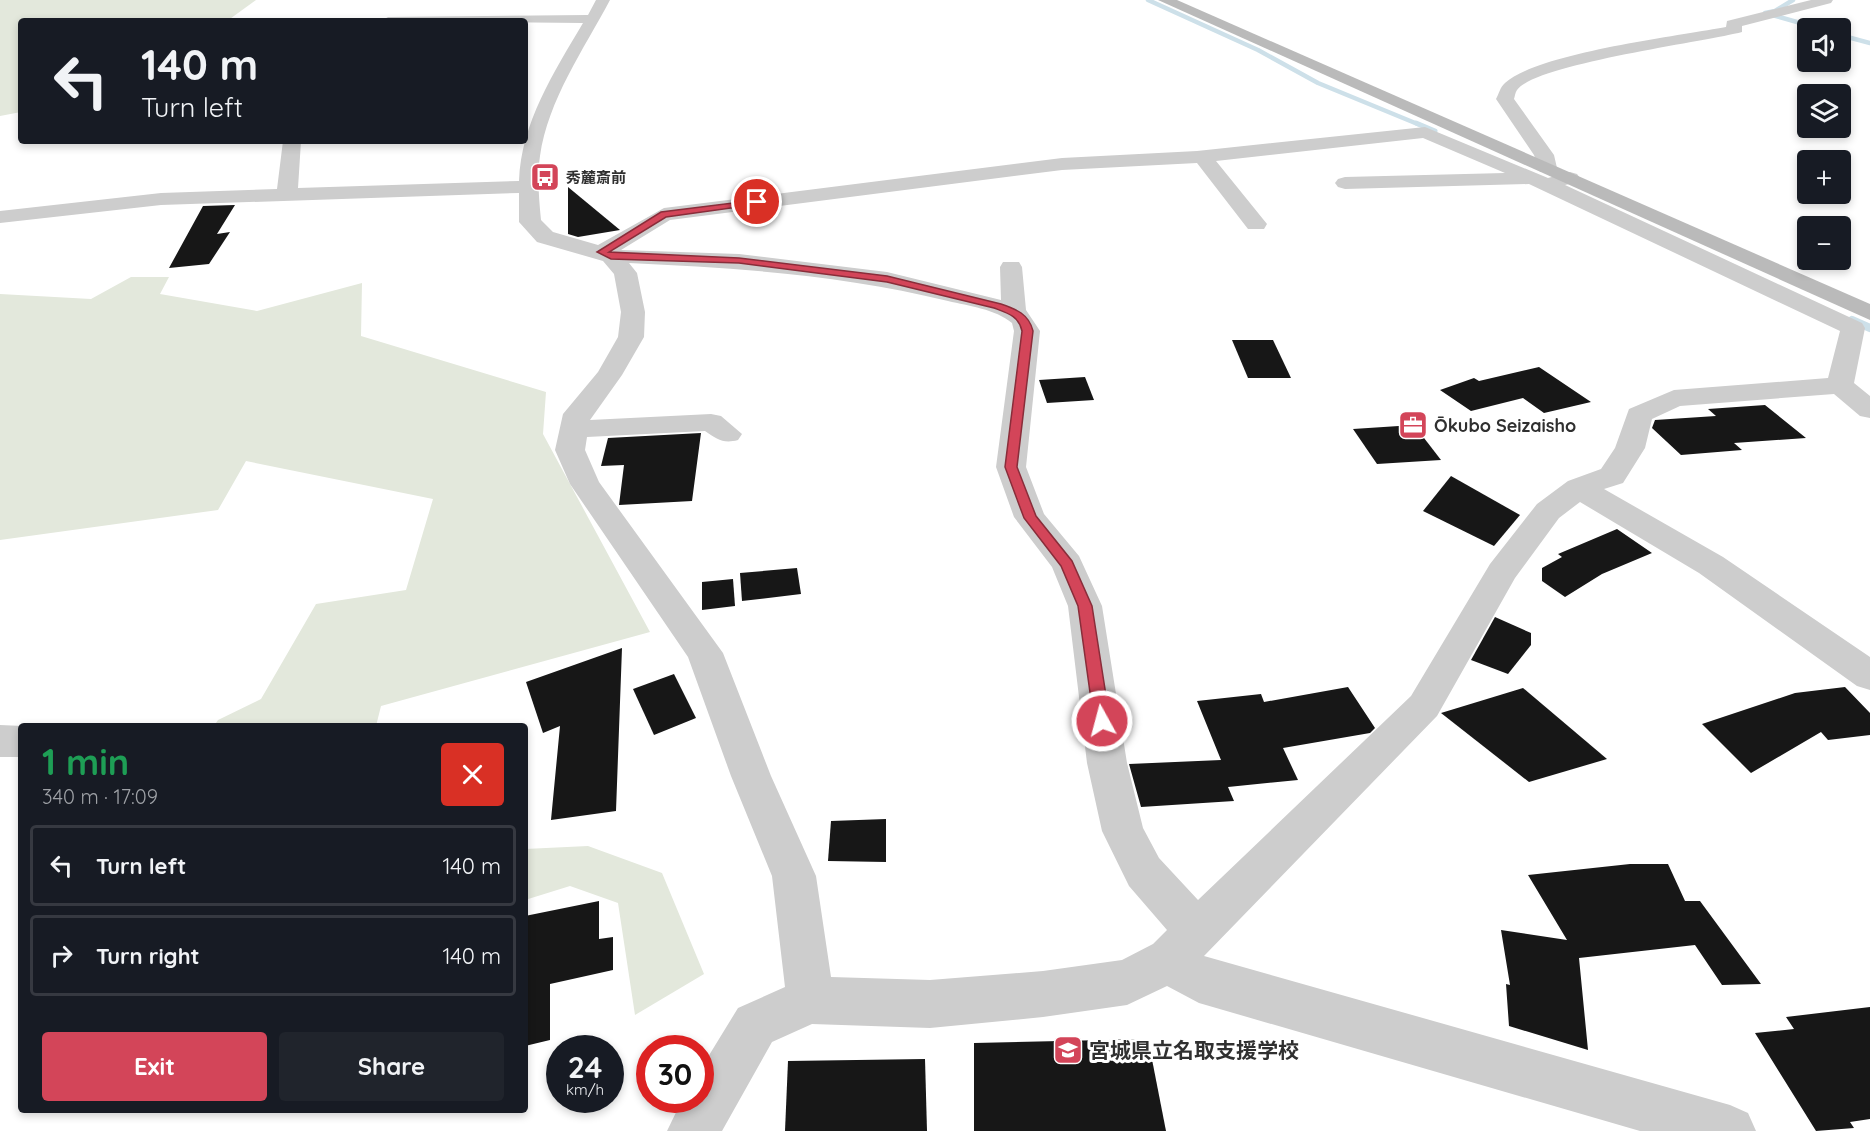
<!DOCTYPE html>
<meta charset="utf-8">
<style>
body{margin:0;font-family:Quicksand,"Noto Sans JP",sans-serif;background:#20242c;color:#f1f3f6;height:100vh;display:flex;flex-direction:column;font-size:22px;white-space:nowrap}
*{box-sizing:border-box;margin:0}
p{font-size:20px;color:#9ea1a6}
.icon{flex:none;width:33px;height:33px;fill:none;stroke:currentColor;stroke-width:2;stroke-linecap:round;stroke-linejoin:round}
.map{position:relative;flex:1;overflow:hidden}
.sheet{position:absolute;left:18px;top:723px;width:510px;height:390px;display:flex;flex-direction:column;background:#171b24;border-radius:6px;box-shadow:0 3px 9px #0003}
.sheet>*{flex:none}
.banner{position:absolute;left:18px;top:18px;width:510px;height:126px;border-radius:6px;box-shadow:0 3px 9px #0003;background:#171b24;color:#f1f3f6;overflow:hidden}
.tools{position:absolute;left:1797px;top:18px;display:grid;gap:12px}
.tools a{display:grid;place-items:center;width:54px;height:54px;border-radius:6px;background:#171b24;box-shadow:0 3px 9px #0003;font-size:30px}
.speed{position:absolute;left:546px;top:1035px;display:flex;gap:12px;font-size:30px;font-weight:700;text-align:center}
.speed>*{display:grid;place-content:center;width:78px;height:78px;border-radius:50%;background:#171b24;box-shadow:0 3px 9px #0003;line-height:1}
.speed small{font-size:15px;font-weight:400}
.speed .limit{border:9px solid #d22;background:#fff;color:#111}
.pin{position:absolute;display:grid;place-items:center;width:51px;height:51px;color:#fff;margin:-26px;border:3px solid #fff;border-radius:50%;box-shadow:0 2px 6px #0007}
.me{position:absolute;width:66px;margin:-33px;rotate:353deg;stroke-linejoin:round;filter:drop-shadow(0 0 4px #0008)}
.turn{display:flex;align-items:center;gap:21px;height:126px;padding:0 24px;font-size:27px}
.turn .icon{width:78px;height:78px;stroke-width:2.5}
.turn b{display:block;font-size:42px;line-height:51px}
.round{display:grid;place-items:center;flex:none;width:63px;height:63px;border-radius:6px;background:#20242c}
.head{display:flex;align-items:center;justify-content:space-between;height:102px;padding:0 24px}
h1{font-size:36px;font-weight:800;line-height:45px;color:#1e9e55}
.primary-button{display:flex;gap:12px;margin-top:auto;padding:12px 24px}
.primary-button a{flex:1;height:69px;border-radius:6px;background:#d34559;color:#fff;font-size:24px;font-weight:800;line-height:69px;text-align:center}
.primary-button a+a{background:#20242c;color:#f1f3f6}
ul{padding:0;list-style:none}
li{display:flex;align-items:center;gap:18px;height:81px;margin:0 12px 9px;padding:0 12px;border:3px solid #363941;border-radius:6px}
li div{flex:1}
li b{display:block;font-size:22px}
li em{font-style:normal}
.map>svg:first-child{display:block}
.green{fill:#e3e8dc}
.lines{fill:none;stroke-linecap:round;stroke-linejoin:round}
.stream-far2{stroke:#cde0e9;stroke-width:4.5}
.stream-far1{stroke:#cde0e9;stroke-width:5}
.stream{stroke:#cde0e9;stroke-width:8}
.building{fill:#171717}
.street{fill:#cdcdcd;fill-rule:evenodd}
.secondary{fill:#bababa;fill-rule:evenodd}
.route{fill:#d34559;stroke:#892d3a;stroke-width:1.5}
.labels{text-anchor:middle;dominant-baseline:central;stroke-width:6;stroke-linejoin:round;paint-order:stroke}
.far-poi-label{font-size:15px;font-weight:bold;fill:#303030;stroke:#fff;text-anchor:start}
.poi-label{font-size:18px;font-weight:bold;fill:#303030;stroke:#fff;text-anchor:start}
.near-poi-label{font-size:21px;font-weight:bold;fill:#303030;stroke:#fff;text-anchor:start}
</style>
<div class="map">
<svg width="1870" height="1131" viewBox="0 0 1870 1131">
<rect width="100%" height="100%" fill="#fff"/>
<!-- green -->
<g class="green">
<polygon points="0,0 256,0 227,21 21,21 21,112 0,116"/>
<polygon points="131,277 169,277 160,294 257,311 362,283 361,336 546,392 543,434 650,632 381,706 376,726 214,726 218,720 261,699 316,604 406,590 433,499 246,461 218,510 0,540 0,294 91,299"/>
<polygon points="588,846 662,873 704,974 635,1015 618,903 570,886 525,900 525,849"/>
</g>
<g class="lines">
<!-- stream-far2 -->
<g class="stream-far2">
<polyline points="1148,0 1258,50 1318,83 1420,125"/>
<polyline points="1793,0 1775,11 1765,13 1818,28"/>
<polyline points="1840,35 1870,43"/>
</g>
<!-- stream-far1 -->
<polyline class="stream-far1" points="1416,123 1435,131"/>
<!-- stream -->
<polyline class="stream" points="1852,320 1870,328"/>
</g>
<!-- building -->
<g class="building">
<polygon points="568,187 620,230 578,237 568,234"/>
<polygon points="235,205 217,234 230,232 209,264 169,268 203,206"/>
<polygon points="1232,340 1273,340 1291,378 1248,378"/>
<polygon points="1539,367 1591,402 1544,413 1523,398 1471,411 1440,390 1474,378 1479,381"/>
<polygon points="1085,377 1094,400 1047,403 1039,380"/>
<polygon points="1765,405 1806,438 1734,443 1742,450 1681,455 1652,428 1655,420 1716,416 1708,409"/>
<polygon points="1414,425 1441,460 1377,464 1353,429"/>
<polygon points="701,433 692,501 619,505 624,465 601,466 608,438"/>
<polygon points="1451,476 1520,515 1494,546 1423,511"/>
<polygon points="1617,529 1652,553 1602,574 1565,597 1542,581 1542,568 1562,557 1558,554"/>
<polygon points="797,568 801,594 742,601 740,573"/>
<polygon points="733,579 735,606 702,610 702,582"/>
<polygon points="1495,617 1531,633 1531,645 1508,674 1471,660"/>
<polygon points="622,648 616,811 551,820 560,726 543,733 526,682"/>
<polygon points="674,674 696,718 654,735 633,689"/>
<polygon points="1348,687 1375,728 1370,733 1283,748 1298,780 1228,787 1234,801 1141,807 1129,764 1221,760 1197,701 1261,694 1264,702"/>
<polygon points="1845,687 1870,713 1870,735 1828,740 1821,732 1751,773 1702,724 1795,693"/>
<polygon points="1523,688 1607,759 1529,782 1441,713"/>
<polygon points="886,819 886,862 828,861 831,821"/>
<polygon points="1630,864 1668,864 1685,901 1700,901 1761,984 1722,985 1695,945 1579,958 1588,1050 1509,1026 1506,984 1510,985 1501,930 1567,940 1528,875"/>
<polygon points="599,901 599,939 613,937 613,970 550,984 550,1040 525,1046 525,916"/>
<polygon points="1870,1007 1870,1119 1850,1122 1854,1128 1816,1131 1755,1033 1794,1029 1786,1017"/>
<polygon points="1148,1039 1166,1131 974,1131 974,1043"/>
<polygon points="925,1059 927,1131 785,1131 788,1061"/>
</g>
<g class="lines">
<!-- street -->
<g class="street">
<path d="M596,0H610C584,49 548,100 540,156C537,177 539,199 541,220L553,232L598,245L664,208L1062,158L1197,151L1425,127L1548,178L1570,172L1577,174L1580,178L1577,182L1565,185L1862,323L1865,328L1854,383L1870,396V418L1860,416L1834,394L1680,406L1652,419L1645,448L1623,483L1604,489L1723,557L1870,657V690L1857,686L1699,573L1580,502L1559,518L1515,578L1437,716L1204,956L1730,1105L1748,1113L1756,1131H1640L1199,1003L1167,986L1127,1005L1043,1017L930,1028L812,1024L772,1042L722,1131H667L682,1100H700V1070L738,1008L785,987L772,876L731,776L688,657L570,484L555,450L563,414L598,372L618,337L621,312L614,274L603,261L537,242L519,222V193L161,205L0,223V211L161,193L277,189L283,141H301L298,188L519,181C521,123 554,72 583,23L381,21L388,17L588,15ZM1423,138L1505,173L1345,177L1338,179L1335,183L1338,187L1345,189L1529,184L1840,331L1828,378L1674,390L1629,409L1615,448L1601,469L1568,481L1537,504L1490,564L1411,696L1198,900L1159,858L1143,828L1127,763L1102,606L1079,556L1044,514L1026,467L1040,331L1026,310L1022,267L1019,262H1003L1000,267L1001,300L887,272L739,254L621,250L670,220L1062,170L1197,163L1248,229H1264L1267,224L1216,161ZM629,263C737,268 843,275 948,301C969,306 995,309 1012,323L1014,331L996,467L1014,517L1052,567L1068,606L1087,763L1102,831L1129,886L1167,930L1153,944L1122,960L1043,971L930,980L831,977L816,876L771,776L723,653L599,482L585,450L587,437L705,431C717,439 723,444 738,440L742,434L721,416L711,414L590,420L622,375L644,337L645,312L637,273Z"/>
<path d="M1811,0H1833L1831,3L1742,26V32C1704,42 1535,64 1517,90C1515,93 1515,96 1514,99L1554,155L1557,168L1554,172H1540L1534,155L1496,99C1499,94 1500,87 1505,83C1538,53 1678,36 1726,27L1727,21Z"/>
<polygon points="0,725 23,726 21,757 0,757"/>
</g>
<!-- secondary -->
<polygon class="secondary" points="1158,0 1177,0 1870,304 1870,320"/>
</g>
<!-- route -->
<path class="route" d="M757,200L760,204L666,217L609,252L739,258L887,276L1001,304C1016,309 1029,314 1033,331L1017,467L1036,516L1072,561L1092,606L1110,721L1107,725L1102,727L1094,721L1078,606L1061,566L1024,518L1005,467L1022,331C1019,316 1007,313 994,308L887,282L739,263L611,259L597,252L661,212Z"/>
<!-- icons -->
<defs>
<g id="bus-square" transform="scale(1.5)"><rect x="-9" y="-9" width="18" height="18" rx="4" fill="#d34559" stroke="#fff"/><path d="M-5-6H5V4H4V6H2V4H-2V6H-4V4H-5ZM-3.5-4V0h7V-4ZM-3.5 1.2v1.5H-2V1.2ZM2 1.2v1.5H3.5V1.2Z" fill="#fff"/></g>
<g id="office-square" transform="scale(1.5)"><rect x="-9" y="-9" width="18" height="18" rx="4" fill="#d34559" stroke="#fff"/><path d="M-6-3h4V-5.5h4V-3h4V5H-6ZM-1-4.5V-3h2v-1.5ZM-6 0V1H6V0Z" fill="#fff"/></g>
<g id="school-square" transform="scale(1.5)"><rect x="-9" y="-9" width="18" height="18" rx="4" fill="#d34559" stroke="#fff"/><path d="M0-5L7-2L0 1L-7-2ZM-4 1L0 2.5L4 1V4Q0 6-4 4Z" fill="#fff"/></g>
</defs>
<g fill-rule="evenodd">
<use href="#bus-square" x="545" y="177"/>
<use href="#office-square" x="1413" y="425"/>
<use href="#school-square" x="1068" y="1050"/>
</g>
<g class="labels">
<!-- far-poi labels -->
<g class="far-poi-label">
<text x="566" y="177">秀麓斎前</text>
</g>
<!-- poi labels -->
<g class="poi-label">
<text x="1434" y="425">Ōkubo Seizaisho</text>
</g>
<!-- near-poi labels -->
<g class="near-poi-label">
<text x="1089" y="1050">宮城県立名取支援学校</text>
</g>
</g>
</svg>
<div class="tools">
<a><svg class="icon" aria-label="sound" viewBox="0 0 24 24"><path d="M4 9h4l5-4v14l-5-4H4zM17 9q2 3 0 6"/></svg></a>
<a><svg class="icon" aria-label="layers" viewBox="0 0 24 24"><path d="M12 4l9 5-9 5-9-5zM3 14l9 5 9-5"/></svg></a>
<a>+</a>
<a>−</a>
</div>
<div class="speed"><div>24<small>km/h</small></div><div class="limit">30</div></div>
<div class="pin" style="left:757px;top:202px;background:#d93025"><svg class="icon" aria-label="arrive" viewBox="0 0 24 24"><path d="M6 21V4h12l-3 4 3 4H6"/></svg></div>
<svg class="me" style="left:1102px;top:721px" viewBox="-20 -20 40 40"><circle r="17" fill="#d34559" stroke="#fff" stroke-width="3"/><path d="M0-11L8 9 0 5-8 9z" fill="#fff"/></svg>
<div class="banner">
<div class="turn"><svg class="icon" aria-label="left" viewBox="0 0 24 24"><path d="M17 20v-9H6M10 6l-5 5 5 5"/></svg><div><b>140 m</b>Turn left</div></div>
</div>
<section class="sheet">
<div class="head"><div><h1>1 min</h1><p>340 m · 17:09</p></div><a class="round" style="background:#d93025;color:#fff"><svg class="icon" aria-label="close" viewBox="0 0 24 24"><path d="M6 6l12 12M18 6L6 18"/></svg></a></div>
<ul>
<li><svg class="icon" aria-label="left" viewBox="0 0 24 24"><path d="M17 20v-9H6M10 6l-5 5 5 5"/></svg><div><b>Turn left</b></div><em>140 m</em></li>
<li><svg class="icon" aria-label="right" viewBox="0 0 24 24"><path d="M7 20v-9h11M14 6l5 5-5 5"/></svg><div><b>Turn right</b></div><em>140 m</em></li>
</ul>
<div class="primary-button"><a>Exit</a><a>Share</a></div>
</section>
</div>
